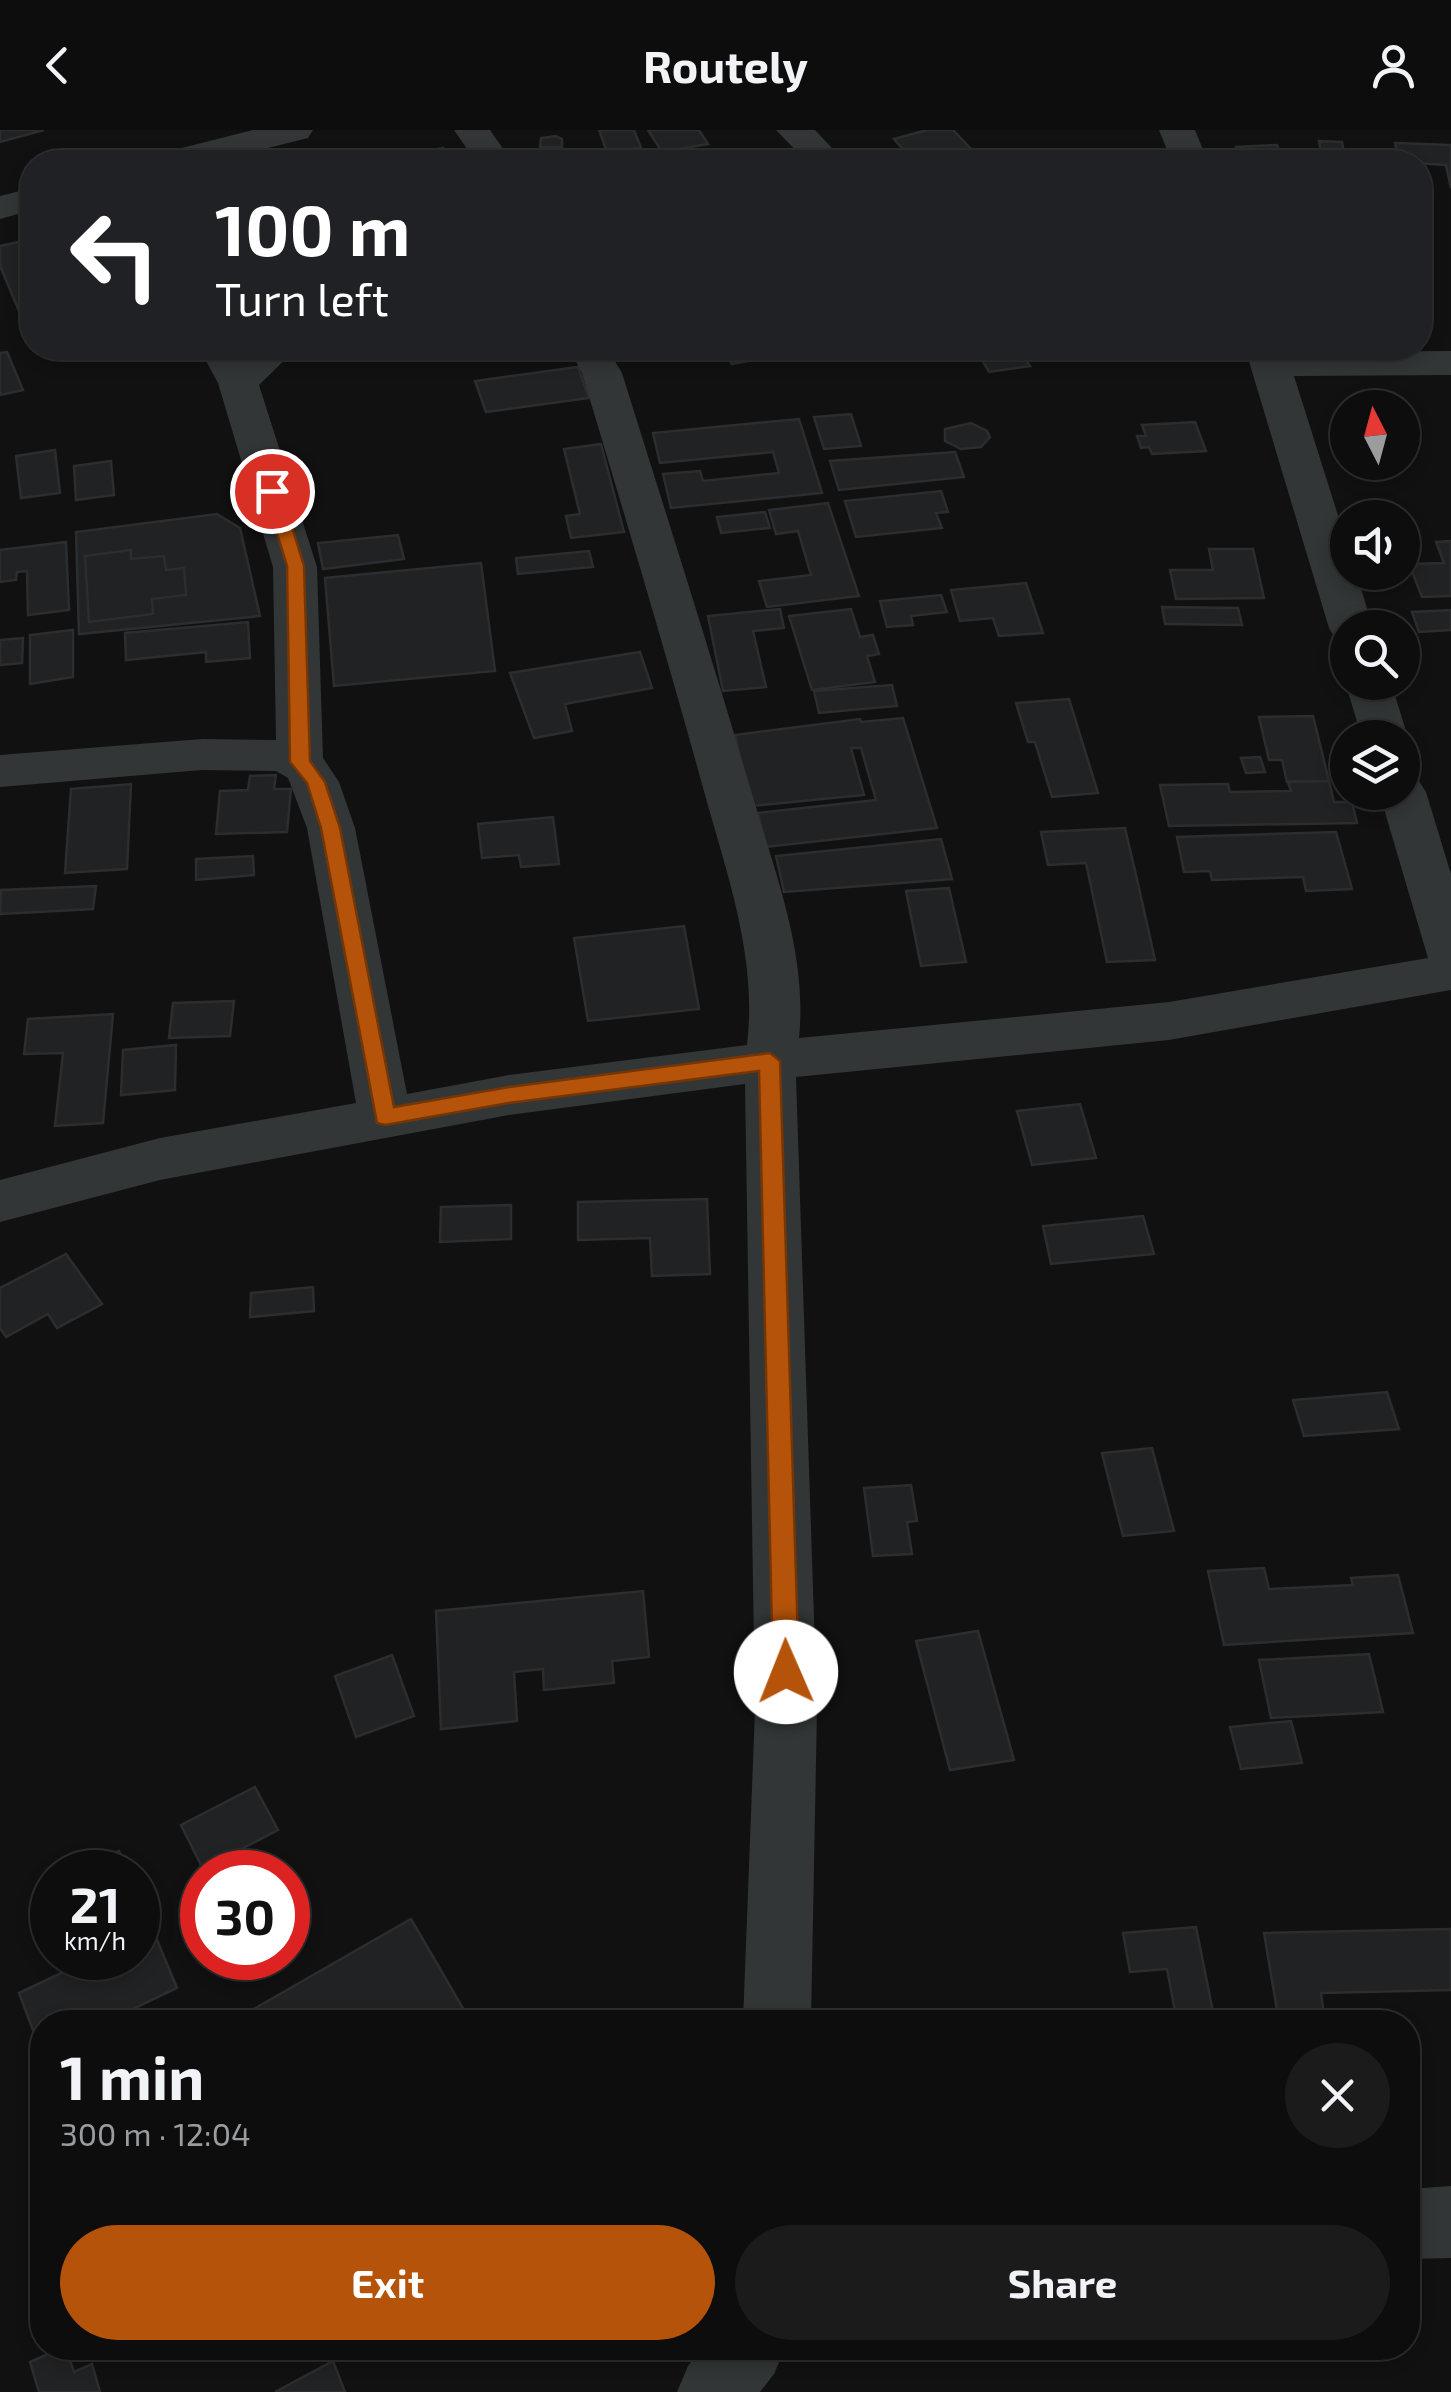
<!DOCTYPE html>
<meta charset="utf-8">
<style>
body{margin:0;font-family:"Exo 2",sans-serif;background:#1b1b1c;color:#f1f3f6;height:100vh;display:flex;flex-direction:column;font-size:38px;white-space:nowrap}
*{box-sizing:border-box;margin:0}
p{font-size:32px;color:#9a9c9e}
.icon{flex:none;width:55px;height:55px;fill:none;stroke:currentColor;stroke-width:2;stroke-linecap:round;stroke-linejoin:round}
.map{position:relative;flex:1;overflow:hidden}
.sheet{position:absolute;left:30px;top:1880px;width:1390px;height:350px;display:flex;flex-direction:column;background:#0d0d0e;border-radius:40px;box-shadow:0 5px 15px #0003,0 0 0 2px #2d2d2e}
.sheet>*{flex:none}
.top-card{position:absolute;left:20px;top:20px;width:1412px;height:210px;border-radius:40px;box-shadow:0 5px 15px #0003,0 0 0 2px #2d2d2e;background:#202124;color:#fff;overflow:hidden}
.needle{width:65px;rotate:354deg}
.tools{position:absolute;left:1330px;top:260px;display:grid;gap:20px}
.tools a{display:grid;place-items:center;width:90px;height:90px;border-radius:50%;background:#0d0d0e;box-shadow:0 5px 15px #0003,0 0 0 2px #2d2d2e;font-size:50px}
.speed{position:absolute;left:30px;top:1720px;display:flex;gap:20px;font-size:50px;font-weight:700;text-align:center}
.speed>*{display:grid;place-content:center;width:130px;height:130px;border-radius:50%;background:#0d0d0e;box-shadow:0 5px 15px #0003,0 0 0 2px #2d2d2e;line-height:1}
.speed small{font-size:25px;font-weight:400}
.speed .limit{border:15px solid #d22;background:#fff;color:#111}
.pin{position:absolute;display:grid;place-items:center;width:85px;height:85px;color:#fff;margin:-42px;border:5px solid #fff;border-radius:50%;box-shadow:0 2px 10px #0007}
.me{position:absolute;width:110px;margin:-55px;rotate:359deg;stroke-linejoin:round;filter:drop-shadow(0 0 8px #0008)}
.turn{display:flex;align-items:center;gap:35px;height:210px;padding:0 30px;font-size:45px}
.turn .icon{width:130px;height:130px;stroke-width:2.5}
.turn b{display:block;font-size:70px;line-height:85px}
.round{display:grid;place-items:center;flex:none;width:105px;height:105px;border-radius:52px;background:#1b1b1c}
.summary{display:flex;align-items:center;justify-content:space-between;height:170px;padding:0 30px}
h1{font-size:60px;font-weight:700;line-height:75px}
.cta{display:flex;gap:20px;margin-top:auto;padding:20px 30px}
.cta a{flex:1;height:115px;border-radius:60px;background:#b45309;color:#fff;font-size:40px;font-weight:700;line-height:115px;text-align:center}
.cta a+a{background:#1b1b1c;color:#f1f3f6}
header{display:flex;justify-content:space-between;align-items:center;height:130px;padding:0 30px;background:#0d0d0e;font-size:45px;font-weight:700}
.map>svg:first-child{display:block}
.building{fill:#212223;stroke:#2b2d2e;stroke-width:2.5}
.lines{fill:none;stroke-linecap:round;stroke-linejoin:round}
.minor{fill:#323636;fill-rule:evenodd}
.route{fill:#b45309;stroke:#753606;stroke-width:2.5}
</style>
<header><svg class="icon" aria-label="back" viewBox="0 0 24 24"><path d="M15 5l-7 7 7 7"/></svg>Routely<svg class="icon" aria-label="person" viewBox="0 0 24 24"><circle cx="12" cy="8" r="4"/><path d="M4 21q1-7 8-7t8 7"/></svg></header>
<div class="map">
<svg width="1451" height="2262" viewBox="0 0 1451 2262">
<rect width="100%" height="100%" fill="#111112"/>
<!-- building -->
<g class="building">
<polygon points="0,0 44,0 0,12"/>
<polygon points="599,0 634,0 641,18 607,22"/>
<polygon points="648,0 699,0 708,14 662,22"/>
<polygon points="927,0 953,0 971,19 914,32 894,9"/>
<polygon points="556,6 562,9 562,17 540,17 541,8"/>
<polygon points="1319,11 1342,12 1344,23 1321,22"/>
<polygon points="1395,13 1451,15 1451,58 1446,35 1399,32"/>
<polygon points="1277,15 1283,30 1241,31 1236,17"/>
<polygon points="443,18 452,32 416,32 411,25"/>
<polygon points="742,21 748,32 708,32 705,26"/>
<polygon points="32,109 32,193 25,195 0,136 0,116"/>
<polygon points="722,218 763,218 769,227 732,234"/>
<polygon points="975,218 1058,218 1046,220 1050,226 1026,230 1030,236 989,242"/>
<polygon points="7,222 23,260 0,265 0,223"/>
<polygon points="578,237 589,268 486,282 475,251"/>
<polygon points="851,284 861,316 824,319 814,287"/>
<polygon points="799,289 822,363 671,378 663,344 700,341 703,351 779,343 773,322 660,333 653,303"/>
<polygon points="1195,292 1206,321 1152,324 1149,317 1141,318 1137,306 1146,306 1142,295"/>
<polygon points="971,293 987,301 990,307 981,317 961,319 945,311 945,299"/>
<polygon points="601,314 624,402 571,408 566,386 580,384 564,319"/>
<polygon points="55,320 60,363 21,368 16,326"/>
<polygon points="955,322 964,347 839,360 830,331"/>
<polygon points="111,331 114,365 76,370 74,336"/>
<polygon points="941,361 948,382 936,383 942,398 856,407 845,371"/>
<polygon points="828,373 859,466 767,477 759,451 811,445 798,401 776,404 769,380"/>
<polygon points="765,382 770,398 721,403 717,387"/>
<polygon points="217,384 240,398 260,486 79,504 76,402"/>
<polygon points="398,405 404,429 323,439 318,413"/>
<polygon points="1451,411 1451,466 1422,467 1409,434 1444,433 1436,412"/>
<polygon points="66,412 69,480 28,485 27,441 17,442 16,450 0,452 0,420"/>
<polygon points="1209,419 1253,419 1264,468 1176,469 1170,440 1213,440"/>
<polygon points="131,420 131,429 164,426 166,440 184,438 186,465 152,469 153,484 89,492 85,426"/>
<polygon points="589,421 593,437 518,444 516,428"/>
<polygon points="481,433 495,541 334,556 325,448"/>
<polygon points="1026,453 1043,503 999,506 993,488 960,491 951,460"/>
<polygon points="941,465 947,482 911,486 913,495 887,497 880,471"/>
<polygon points="1162,477 1238,478 1242,495 1165,494"/>
<polygon points="780,479 784,498 753,501 766,557 723,561 708,486"/>
<polygon points="851,479 860,507 873,505 879,524 867,526 875,552 812,560 789,486"/>
<polygon points="1451,480 1451,500 1419,502 1412,482"/>
<polygon points="248,492 250,528 206,532 206,522 126,530 125,503"/>
<polygon points="73,500 73,547 30,554 30,505"/>
<polygon points="23,508 22,533 0,535 0,510"/>
<polygon points="640,522 652,558 565,574 572,601 534,608 510,543"/>
<polygon points="892,555 897,576 819,583 814,561"/>
<polygon points="1069,569 1098,663 1052,667 1035,612 1028,612 1016,573"/>
<polygon points="1313,586 1329,651 1287,652 1282,630 1269,630 1259,587"/>
<polygon points="903,588 937,698 766,717 758,683 876,670 861,618 851,618 864,665 751,676 735,605 860,589 861,592"/>
<polygon points="1260,627 1265,642 1246,643 1241,628"/>
<polygon points="276,645 274,659 291,659 287,702 216,704 220,661 248,660 250,646"/>
<polygon points="1329,651 1334,672 1352,672 1357,693 1169,696 1160,655 1228,654 1230,662 1291,661 1288,652"/>
<polygon points="131,654 127,739 65,743 71,659"/>
<polygon points="553,687 559,734 521,737 519,725 482,728 478,694"/>
<polygon points="1125,698 1139,758 1155,830 1107,832 1086,733 1048,735 1041,702"/>
<polygon points="1336,702 1352,759 1306,761 1303,747 1212,750 1210,741 1184,742 1177,707"/>
<polygon points="941,709 952,749 784,762 776,726"/>
<polygon points="253,726 254,745 196,750 196,729"/>
<polygon points="96,756 93,779 0,784 1,760"/>
<polygon points="949,758 966,832 921,836 906,761"/>
<polygon points="684,796 699,879 588,891 574,808"/>
<polygon points="234,871 230,906 169,908 173,873"/>
<polygon points="113,884 103,993 55,996 63,923 24,924 28,889"/>
<polygon points="176,915 175,960 121,965 123,920"/>
<polygon points="1080,974 1096,1028 1032,1035 1017,981"/>
<polygon points="707,1069 710,1144 652,1146 650,1108 578,1110 578,1072"/>
<polygon points="511,1075 511,1109 440,1112 441,1077"/>
<polygon points="1143,1086 1154,1124 1051,1134 1043,1096"/>
<polygon points="66,1124 102,1174 57,1198 48,1184 6,1207 0,1198 0,1158"/>
<polygon points="313,1157 314,1181 250,1187 251,1163"/>
<polygon points="1387,1262 1399,1299 1304,1306 1293,1270"/>
<polygon points="1152,1318 1174,1401 1123,1406 1102,1323"/>
<polygon points="911,1355 917,1391 907,1392 912,1424 873,1426 864,1358"/>
<polygon points="1264,1438 1269,1459 1353,1455 1351,1448 1398,1445 1413,1503 1224,1515 1208,1441"/>
<polygon points="643,1461 649,1527 612,1531 614,1553 544,1560 543,1539 514,1542 517,1591 441,1599 436,1481"/>
<polygon points="978,1501 1014,1630 950,1640 916,1511"/>
<polygon points="1369,1524 1383,1582 1271,1588 1259,1530"/>
<polygon points="392,1525 414,1586 356,1607 335,1546"/>
<polygon points="1291,1591 1302,1633 1241,1639 1230,1597"/>
<polygon points="255,1657 278,1700 203,1739 181,1695"/>
<polygon points="119,1721 128,1742 74,1742"/>
<polygon points="138,1764 177,1858 106,1892 42,1892 42,1924 19,1863 93,1828 138,1828"/>
<polygon points="411,1789 471,1892 397,1892 390,1879 364,1892 231,1892"/>
<polygon points="1196,1797 1215,1892 1177,1892 1167,1839 1130,1842 1123,1803"/>
<polygon points="1451,1799 1451,1860 1321,1863 1325,1892 1279,1892 1264,1803"/>
<polygon points="390,1879 397,1892 364,1892"/>
<polygon points="61,2218 66,2218 74,2242 92,2234 100,2262 39,2262 30,2232"/>
<polygon points="333,2231 345,2262 275,2262"/>
</g>
<g class="lines">
<!-- minor -->
<g class="minor">
<polygon points="253,0 313,0 308,8 212,32 153,32 158,24"/>
<polygon points="454,0 490,0 512,32 476,32"/>
<polygon points="776,0 815,0 845,32 807,32"/>
<polygon points="1159,0 1195,0 1208,32 1172,32"/>
<polygon points="32,58 32,80 0,89 0,66"/>
<path d="M199,218H238L244,227L254,218H297L259,255L317,437L323,628L339,652L355,698L407,964L509,945L747,915C758,825 725,739 702,654C664,516 623,380 582,243L569,218H607L622,243C665,381 709,518 750,657C773,738 808,822 799,908L1169,872L1428,828L1379,662H1402V646L1419,651L1426,662L1451,744V860L1169,910L796,947L817,1580L811,1892H743L755,1580L745,954L509,985L160,1050L0,1092V1050L160,1008L356,973L307,698L288,648L276,641L202,640L0,657V625L202,609L276,610L273,437L218,253Z"/>
<polygon points="1245,218 1284,218 1286,222 1451,221 1451,245 1294,246 1348,417 1348,442 1356,442 1373,498 1348,498 1348,511 1335,508 1329,498"/>
<polygon points="1348,549 1348,552 1391,552 1408,608 1402,617 1402,608 1362,608 1345,552"/>
<polygon points="1451,2056 1451,2128 1408,2129 1408,2059"/>
<polygon points="702,2218 785,2218 774,2244 760,2262 677,2262 688,2236"/>
</g>
</g>
<!-- route -->
<polygon class="route" points="272,355 281,361 304,436 310,631 325,652 340,698 394,977 509,957 770,923 780,931 799,1542 795,1550 786,1553 777,1550 773,1542 759,941 509,973 385,995 377,993 321,698 307,653 290,632 287,436 264,361"/>
</svg>
<div class="tools">
<a><svg class="needle" viewBox="-14 -14 28 28"><path d="M0-13l5 13h-10z" fill="#e53935"/><path d="M0 13l5-13h-10z" fill="#9a9c9e"/></svg></a>
<a><svg class="icon" aria-label="sound" viewBox="0 0 24 24"><path d="M4 9h4l5-4v14l-5-4H4zM17 9q2 3 0 6"/></svg></a>
<a><svg class="icon" aria-label="search" viewBox="0 0 24 24"><circle cx="10" cy="10" r="6"/><path d="M15 15l6 6"/></svg></a>
<a><svg class="icon" aria-label="layers" viewBox="0 0 24 24"><path d="M12 4l9 5-9 5-9-5zM3 14l9 5 9-5"/></svg></a>
</div>
<div class="speed"><div>21<small>km/h</small></div><div class="limit">30</div></div>
<div class="pin" style="left:272px;top:361px;background:#d93025"><svg class="icon" aria-label="arrive" viewBox="0 0 24 24"><path d="M6 21V4h12l-3 4 3 4H6"/></svg></div>
<svg class="me" style="left:786px;top:1542px" viewBox="-20 -20 40 40"><circle r="19" fill="#fff"/><path d="M0-13L10 11 0 6-10 11z" fill="#b45309"/></svg>
<div class="top-card">
<div class="turn"><svg class="icon" aria-label="left" viewBox="0 0 24 24"><path d="M17 20v-9H6M10 6l-5 5 5 5"/></svg><div><b>100 m</b>Turn left</div></div>
</div>
<section class="sheet">
<div class="summary"><div><h1>1 min</h1><p>300 m · 12:04</p></div><a class="round"><svg class="icon" aria-label="close" viewBox="0 0 24 24"><path d="M6 6l12 12M18 6L6 18"/></svg></a></div>
<div class="cta"><a>Exit</a><a>Share</a></div>
</section>
</div>
